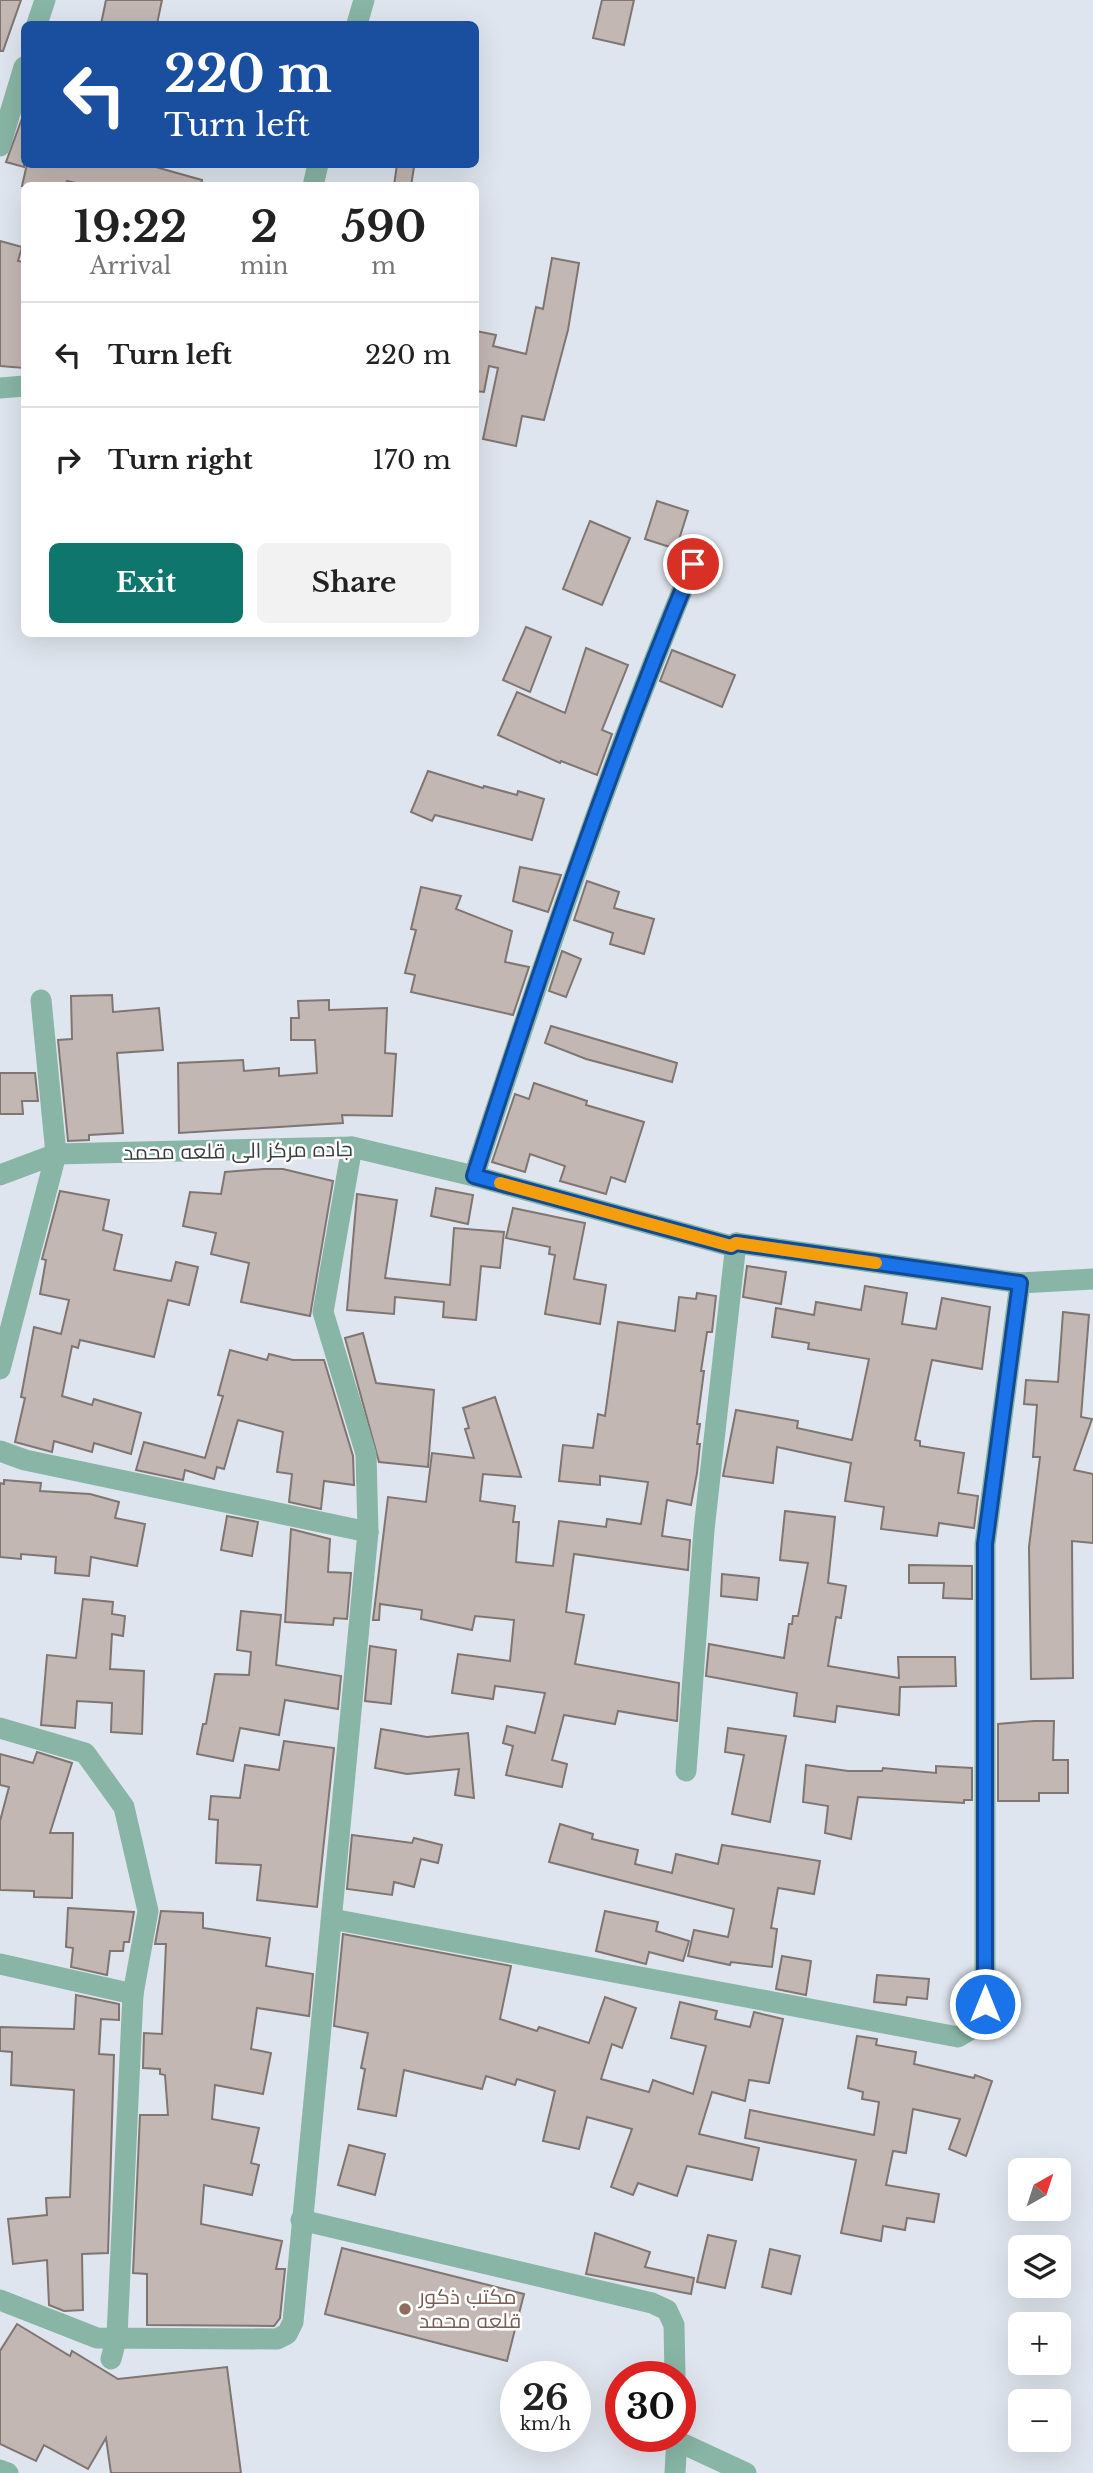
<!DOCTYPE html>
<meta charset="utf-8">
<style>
body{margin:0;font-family:"Libre Baskerville",Cairo,serif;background:#f2f2f2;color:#222;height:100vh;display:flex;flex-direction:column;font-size:26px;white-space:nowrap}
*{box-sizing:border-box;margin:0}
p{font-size:23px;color:#767676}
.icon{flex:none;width:38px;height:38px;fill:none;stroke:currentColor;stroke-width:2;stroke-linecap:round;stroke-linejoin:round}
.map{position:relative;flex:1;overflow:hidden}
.sheet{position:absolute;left:21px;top:182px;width:458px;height:455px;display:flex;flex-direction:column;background:#fff;border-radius:10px;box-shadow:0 7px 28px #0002}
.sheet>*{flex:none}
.banner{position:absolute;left:21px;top:21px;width:458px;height:147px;border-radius:10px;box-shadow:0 7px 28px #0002;background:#1a4fa0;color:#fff;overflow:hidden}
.needle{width:46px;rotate:39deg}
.buttons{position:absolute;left:1008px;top:2158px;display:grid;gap:14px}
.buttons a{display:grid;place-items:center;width:63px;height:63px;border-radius:10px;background:#fff;box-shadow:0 7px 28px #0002;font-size:35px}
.speed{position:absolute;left:500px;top:2361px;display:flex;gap:14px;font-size:35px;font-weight:700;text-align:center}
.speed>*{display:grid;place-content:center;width:91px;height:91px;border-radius:50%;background:#fff;box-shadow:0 7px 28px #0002;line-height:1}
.speed small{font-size:18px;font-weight:400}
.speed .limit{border:10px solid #d22;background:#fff;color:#111}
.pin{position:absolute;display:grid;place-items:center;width:60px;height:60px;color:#fff;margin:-30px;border:4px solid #fff;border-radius:50%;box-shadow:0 2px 7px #0007}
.me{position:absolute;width:77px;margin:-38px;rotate:0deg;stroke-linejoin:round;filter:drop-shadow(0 0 5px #0008)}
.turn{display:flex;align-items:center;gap:24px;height:147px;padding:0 28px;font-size:32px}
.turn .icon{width:91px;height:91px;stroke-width:2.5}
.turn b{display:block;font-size:49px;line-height:60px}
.eta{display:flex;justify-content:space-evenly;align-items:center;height:119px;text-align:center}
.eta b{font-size:42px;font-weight:800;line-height:49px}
.primary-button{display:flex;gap:14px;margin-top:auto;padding:14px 28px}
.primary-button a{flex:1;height:80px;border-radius:10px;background:#0f766e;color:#fff;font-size:28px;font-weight:800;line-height:80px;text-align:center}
.primary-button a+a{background:#f2f2f2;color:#222}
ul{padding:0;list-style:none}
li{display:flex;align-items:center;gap:21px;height:105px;padding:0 28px;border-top:2px solid #e0e0e0}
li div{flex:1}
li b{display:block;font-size:26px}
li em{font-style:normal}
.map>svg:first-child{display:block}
.building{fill:#c3b7b3;stroke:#7f7571;stroke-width:2}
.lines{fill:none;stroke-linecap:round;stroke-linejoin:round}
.minor{stroke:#88b5a5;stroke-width:21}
.route-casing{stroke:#114b97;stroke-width:18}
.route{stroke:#1a73e8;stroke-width:12}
.slow{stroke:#f59e0b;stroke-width:12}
.education-dot{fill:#8d6e63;stroke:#fff;stroke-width:2.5}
.labels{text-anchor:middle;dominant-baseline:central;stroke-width:5;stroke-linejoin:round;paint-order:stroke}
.street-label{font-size:21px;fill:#3a3c40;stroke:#fff}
.education-label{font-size:21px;fill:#785e54;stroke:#fff;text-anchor:start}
</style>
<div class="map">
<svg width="1093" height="2473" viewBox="0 0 1093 2473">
<rect width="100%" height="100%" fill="#dfe5ee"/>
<!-- building -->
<g class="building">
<polygon points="0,0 21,0 3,51 0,51"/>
<polygon points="106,0 162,0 157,24 101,24"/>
<polygon points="602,0 634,0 624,45 593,38"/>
<polygon points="24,113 24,167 6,162"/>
<polygon points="27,164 145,164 202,180 201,186 89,186 67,181 65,186 22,186"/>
<polygon points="397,164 414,167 411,186 394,186"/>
<polygon points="0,241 22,247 18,261 24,262 24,368 0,366"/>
<polygon points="552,258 579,263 568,330 544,420 522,416 516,446 483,439 498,368 489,366 484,392 476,391 476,331 496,335 493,346 526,354 536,307 543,309"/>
<polygon points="657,501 688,511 676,549 645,539"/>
<polygon points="590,521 630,538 602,605 563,589"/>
<polygon points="526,627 551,637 530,692 503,680"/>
<polygon points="586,648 628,665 602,730 612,734 597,775 561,761 560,763 498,735 517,692 565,713"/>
<polygon points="672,650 735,675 722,707 660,681"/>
<polygon points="428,771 483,788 484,786 517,795 518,791 544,799 532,840 435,815 432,821 411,812"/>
<polygon points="520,867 561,875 548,912 513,901"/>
<polygon points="587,881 619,892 614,908 654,919 644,954 610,944 613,933 574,920"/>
<polygon points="421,887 461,896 456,909 512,931 505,962 529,967 513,1015 411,992 415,975 405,973 416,930 411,929"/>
<polygon points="562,951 581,959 566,997 549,991"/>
<polygon points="112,995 113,1012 159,1008 163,1050 117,1053 123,1133 89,1135 89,1140 68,1141 58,1040 72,1039 71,996"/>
<polygon points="329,1000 329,1010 387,1008 385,1053 396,1054 392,1116 342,1115 343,1123 179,1133 178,1063 243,1060 244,1071 279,1068 279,1076 317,1073 315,1040 291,1040 291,1018 299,1018 298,1001"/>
<polygon points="551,1026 677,1063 672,1082 586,1059 545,1043"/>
<polygon points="0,1073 35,1073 38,1101 22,1101 23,1114 0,1114"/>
<polygon points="534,1083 587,1101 586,1105 644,1122 625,1182 611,1177 606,1194 560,1181 565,1166 530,1154 525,1172 492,1162 515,1094 529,1099"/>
<polygon points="264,1169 283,1169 333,1181 310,1316 241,1302 249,1263 211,1254 216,1233 183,1226 190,1192 221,1194 225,1172"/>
<polygon points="436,1188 473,1195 468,1224 431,1216"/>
<polygon points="60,1191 109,1200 103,1230 122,1235 114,1270 171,1281 176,1262 198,1267 189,1305 168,1300 154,1357 80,1340 78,1348 72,1346 62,1396 92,1405 94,1399 141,1413 131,1454 94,1443 92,1452 54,1441 52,1452 15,1442 25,1398 21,1397 34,1327 61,1334 69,1300 40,1294 46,1260 42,1259"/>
<polygon points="357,1194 397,1200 385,1278 450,1285 454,1228 504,1232 500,1268 481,1266 476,1320 443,1317 444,1302 395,1297 394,1314 347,1310"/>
<polygon points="513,1208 585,1223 574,1279 606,1285 600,1324 545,1314 555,1255 549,1254 550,1247 506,1238"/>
<polygon points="747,1266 786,1272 781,1304 743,1297"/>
<polygon points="865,1286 907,1293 902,1324 936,1329 942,1298 990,1307 982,1369 932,1360 915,1440 920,1441 920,1446 964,1453 958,1493 978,1496 974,1528 939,1523 937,1536 881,1529 884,1507 845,1501 851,1463 777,1447 773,1483 723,1476 736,1410 798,1421 797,1428 852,1440 869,1359 808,1349 809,1343 772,1337 776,1308 814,1315 816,1302 861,1310"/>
<polygon points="697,1293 716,1296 712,1332 707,1332 701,1371 704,1371 697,1424 700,1424 697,1444 700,1444 697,1473 691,1505 667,1500 662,1536 690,1540 688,1570 574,1554 566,1612 584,1615 575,1664 679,1683 677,1721 618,1711 615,1724 564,1715 552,1760 567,1764 562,1787 506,1775 513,1746 503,1743 507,1726 535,1733 545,1693 495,1686 493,1699 452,1693 458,1654 510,1661 514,1620 475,1616 472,1630 421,1619 422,1610 380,1604 379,1620 373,1620 388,1497 426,1502 432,1453 474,1458 465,1429 469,1428 463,1408 495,1397 521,1477 483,1474 480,1501 515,1506 513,1522 519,1522 516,1562 553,1566 559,1521 606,1527 607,1519 641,1524 648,1482 600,1476 600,1485 559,1481 563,1445 593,1448 598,1414 605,1416 618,1322 675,1331 679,1297 696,1299"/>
<polygon points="1063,1312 1089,1315 1081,1417 1092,1419 1074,1470 1093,1474 1093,1543 1072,1541 1073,1678 1031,1679 1029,1547 1040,1457 1033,1457 1037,1405 1024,1404 1026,1380 1058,1382"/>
<polygon points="363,1333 376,1383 434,1390 428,1467 379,1462 345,1338"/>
<polygon points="230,1350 267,1360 269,1354 293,1360 324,1360 353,1456 354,1485 324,1481 321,1509 289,1502 292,1474 277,1472 283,1432 238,1420 224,1469 217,1467 214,1479 185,1470 183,1480 136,1470 144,1442 205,1458 223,1396 218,1395"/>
<polygon points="4,1480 41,1483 40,1491 90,1494 119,1502 115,1518 145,1524 137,1566 91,1557 89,1576 55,1573 56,1557 21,1554 21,1559 0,1557 0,1483 4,1484"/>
<polygon points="785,1511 835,1517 828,1583 846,1586 841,1618 836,1617 828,1666 899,1678 898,1657 955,1657 956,1686 900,1687 899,1715 837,1706 835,1722 794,1716 797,1693 706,1676 709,1644 784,1658 789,1624 792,1624 793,1616 798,1616 808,1563 780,1560"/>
<polygon points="227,1516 258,1522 252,1556 221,1550"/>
<polygon points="291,1529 330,1539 328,1572 351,1573 347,1619 334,1618 333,1625 285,1622"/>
<polygon points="909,1565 972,1566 972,1599 943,1598 944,1583 909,1583"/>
<polygon points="722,1574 759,1578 757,1600 721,1596"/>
<polygon points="83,1599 113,1602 112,1614 125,1616 123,1636 112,1634 110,1669 144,1671 142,1734 111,1732 112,1703 77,1701 75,1728 41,1725 47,1655 76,1658"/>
<polygon points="241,1611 281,1615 276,1665 341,1676 338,1709 285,1700 279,1735 240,1728 233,1761 197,1754 203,1724 206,1724 215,1674 249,1675 251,1652 237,1650"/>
<polygon points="370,1646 396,1650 391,1704 365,1701"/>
<polygon points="1034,1721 1054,1721 1053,1760 1068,1760 1068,1793 1039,1793 1039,1801 998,1801 998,1724"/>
<polygon points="728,1728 786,1736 770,1822 732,1814 744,1755 725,1752"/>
<polygon points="381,1729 427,1737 468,1733 474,1798 455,1795 459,1769 407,1774 375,1768"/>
<polygon points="284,1741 334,1748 317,1907 257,1900 261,1865 216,1863 218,1820 209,1819 211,1796 240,1798 245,1765 279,1770"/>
<polygon points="37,1752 72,1763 50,1833 73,1833 72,1898 34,1897 34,1891 0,1890 0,1821 9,1787 0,1785 0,1754 33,1763"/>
<polygon points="806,1765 848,1771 882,1771 883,1768 936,1773 936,1766 972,1768 972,1800 964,1800 964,1803 858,1797 851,1839 825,1833 828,1806 803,1802"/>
<polygon points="560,1824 593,1834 592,1839 638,1850 635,1864 672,1873 676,1854 718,1864 722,1845 820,1861 814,1894 778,1888 771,1928 777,1929 772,1967 731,1962 730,1965 688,1956 694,1930 728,1937 734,1909 549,1862"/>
<polygon points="352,1835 412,1843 414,1838 442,1845 438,1863 421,1859 414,1887 394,1882 392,1895 347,1889"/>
<polygon points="68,1908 134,1912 129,1942 124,1942 123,1951 110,1951 107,1975 71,1967 73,1948 66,1947"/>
<polygon points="161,1911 203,1913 203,1928 270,1938 266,1966 313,1974 309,2016 257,2008 251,2049 271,2053 263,2094 215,2085 212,2119 259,2128 251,2163 259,2165 252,2195 204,2185 201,2224 282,2241 276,2269 285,2269 280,2318 274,2326 147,2325 147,2274 133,2273 140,2115 168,2115 165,2075 160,2074 160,2069 143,2068 144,2033 162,2034 166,1944 155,1944"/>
<polygon points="605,1911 658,1922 656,1931 689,1941 683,1961 649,1952 646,1964 596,1951"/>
<polygon points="343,1934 511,1966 500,2019 537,2031 539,2027 589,2043 605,1997 636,2008 622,2048 612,2044 601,2079 649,2092 653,2080 693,2094 706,2046 671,2038 680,2002 717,2011 715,2019 750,2027 754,2012 783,2019 769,2083 749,2080 745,2101 712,2092 699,2134 759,2148 752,2180 687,2166 677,2196 638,2183 633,2195 611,2187 632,2129 587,2117 579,2149 543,2141 555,2091 517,2079 515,2085 486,2076 482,2089 404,2070 396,2116 358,2109 365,2069 361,2068 368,2033 334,2026"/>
<polygon points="782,1956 811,1961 806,1995 776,1989"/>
<polygon points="877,1975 929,1979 927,1999 907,1997 906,2005 874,2002"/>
<polygon points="76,1995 119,2004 119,2020 101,2019 99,2054 114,2055 108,2253 82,2254 83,2310 64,2311 49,2305 47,2260 13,2264 8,2219 47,2215 46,2198 70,2197 74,2090 11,2085 12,2052 0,2051 0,2027 74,2029"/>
<polygon points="857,2036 877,2039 876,2045 916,2052 914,2064 974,2078 975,2075 992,2081 966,2156 949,2149 960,2119 913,2109 906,2153 893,2151 886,2185 939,2194 934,2222 907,2218 905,2230 883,2226 881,2241 841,2233 856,2160 745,2138 750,2110 874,2135 879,2102 862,2099 863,2092 848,2088"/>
<polygon points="349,2145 385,2154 375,2195 338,2185"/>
<polygon points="595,2233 650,2252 645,2267 694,2278 691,2294 586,2274"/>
<polygon points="708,2235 736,2241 725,2288 697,2282"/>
<polygon points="342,2248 524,2294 507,2361 325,2314"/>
<polygon points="770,2249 800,2256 791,2294 762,2287"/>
<polygon points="17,2324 70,2356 72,2351 118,2379 227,2367 241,2473 111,2473 106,2438 88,2469 44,2445 36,2461 0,2444 0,2351"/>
</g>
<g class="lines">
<!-- minor -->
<g class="minor">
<polyline points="37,24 45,0"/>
<polyline points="357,24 364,0"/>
<polyline points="0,146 24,67"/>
<polyline points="313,186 318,164"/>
<polyline points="0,388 24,386"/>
<polyline points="0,1175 56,1154 352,1147 474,1176 731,1246 736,1243 1020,1283 1093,1279"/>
<path d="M474,1176C541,970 610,764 693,564"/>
<polyline points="0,1369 56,1154 41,1000"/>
<polyline points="0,1451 25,1460 368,1532"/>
<polyline points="0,1728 85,1753 124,1807 148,1911 133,1994 117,2336 111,2359"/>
<polyline points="686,1771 704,1530 736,1243"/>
<polyline points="332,1919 958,2037 980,2024 985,2004 985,1544 1020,1283"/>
<polyline points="0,1964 133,1994"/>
<polyline points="301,2220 652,2303 667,2310 674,2325 675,2376"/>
<polyline points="0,2300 97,2338 277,2339 287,2334 293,2322 368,1532 366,1454 323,1312 352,1147"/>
<polyline points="677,2441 746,2473"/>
<polyline points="0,2470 8,2473"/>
<polyline points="675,2473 677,2436"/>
</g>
</g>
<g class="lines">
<!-- route casing -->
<g class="route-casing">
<path id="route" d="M693,564C610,764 540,970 474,1176L731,1246L736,1243L1020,1283L985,1544V2004"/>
</g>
<!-- route -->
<use href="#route" class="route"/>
<!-- slow -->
<polyline class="slow" points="500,1183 731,1246 736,1243 876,1263"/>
</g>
<!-- markers -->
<circle class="education-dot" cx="405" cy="2309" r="7"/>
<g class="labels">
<!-- street labels -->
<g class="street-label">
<text transform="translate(238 1151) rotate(-1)">جاده مرکز الی قلعه محمد</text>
</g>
<!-- education labels -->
<g class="education-label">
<text x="419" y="2297">مکتب ذکور<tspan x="419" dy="24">قلعه محمد</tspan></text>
</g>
</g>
</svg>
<div class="buttons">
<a><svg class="needle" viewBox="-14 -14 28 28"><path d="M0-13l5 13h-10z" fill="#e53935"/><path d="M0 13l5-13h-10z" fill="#767676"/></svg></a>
<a><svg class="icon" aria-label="layers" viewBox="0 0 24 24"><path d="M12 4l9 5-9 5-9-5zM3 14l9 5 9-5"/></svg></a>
<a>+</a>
<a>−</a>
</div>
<div class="speed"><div>26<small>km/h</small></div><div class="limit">30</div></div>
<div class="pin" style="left:693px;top:564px;background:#d93025"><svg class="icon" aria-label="arrive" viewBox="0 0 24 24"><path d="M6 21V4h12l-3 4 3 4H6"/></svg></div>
<svg class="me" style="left:985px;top:2004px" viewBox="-20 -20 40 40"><circle r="17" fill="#1a73e8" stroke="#fff" stroke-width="3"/><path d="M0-11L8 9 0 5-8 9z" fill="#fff"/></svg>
<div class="banner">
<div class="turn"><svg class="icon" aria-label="left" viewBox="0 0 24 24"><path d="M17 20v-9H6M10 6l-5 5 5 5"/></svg><div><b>220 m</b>Turn left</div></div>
</div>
<section class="sheet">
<div class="eta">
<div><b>19:22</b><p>Arrival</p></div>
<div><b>2</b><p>min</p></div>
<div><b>590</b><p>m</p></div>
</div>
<ul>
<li><svg class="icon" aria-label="left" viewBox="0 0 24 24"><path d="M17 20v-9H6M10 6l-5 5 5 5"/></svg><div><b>Turn left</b></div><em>220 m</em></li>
<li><svg class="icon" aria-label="right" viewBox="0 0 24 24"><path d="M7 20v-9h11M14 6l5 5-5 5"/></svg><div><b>Turn right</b></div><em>170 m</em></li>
</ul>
<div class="primary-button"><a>Exit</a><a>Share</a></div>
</section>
</div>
